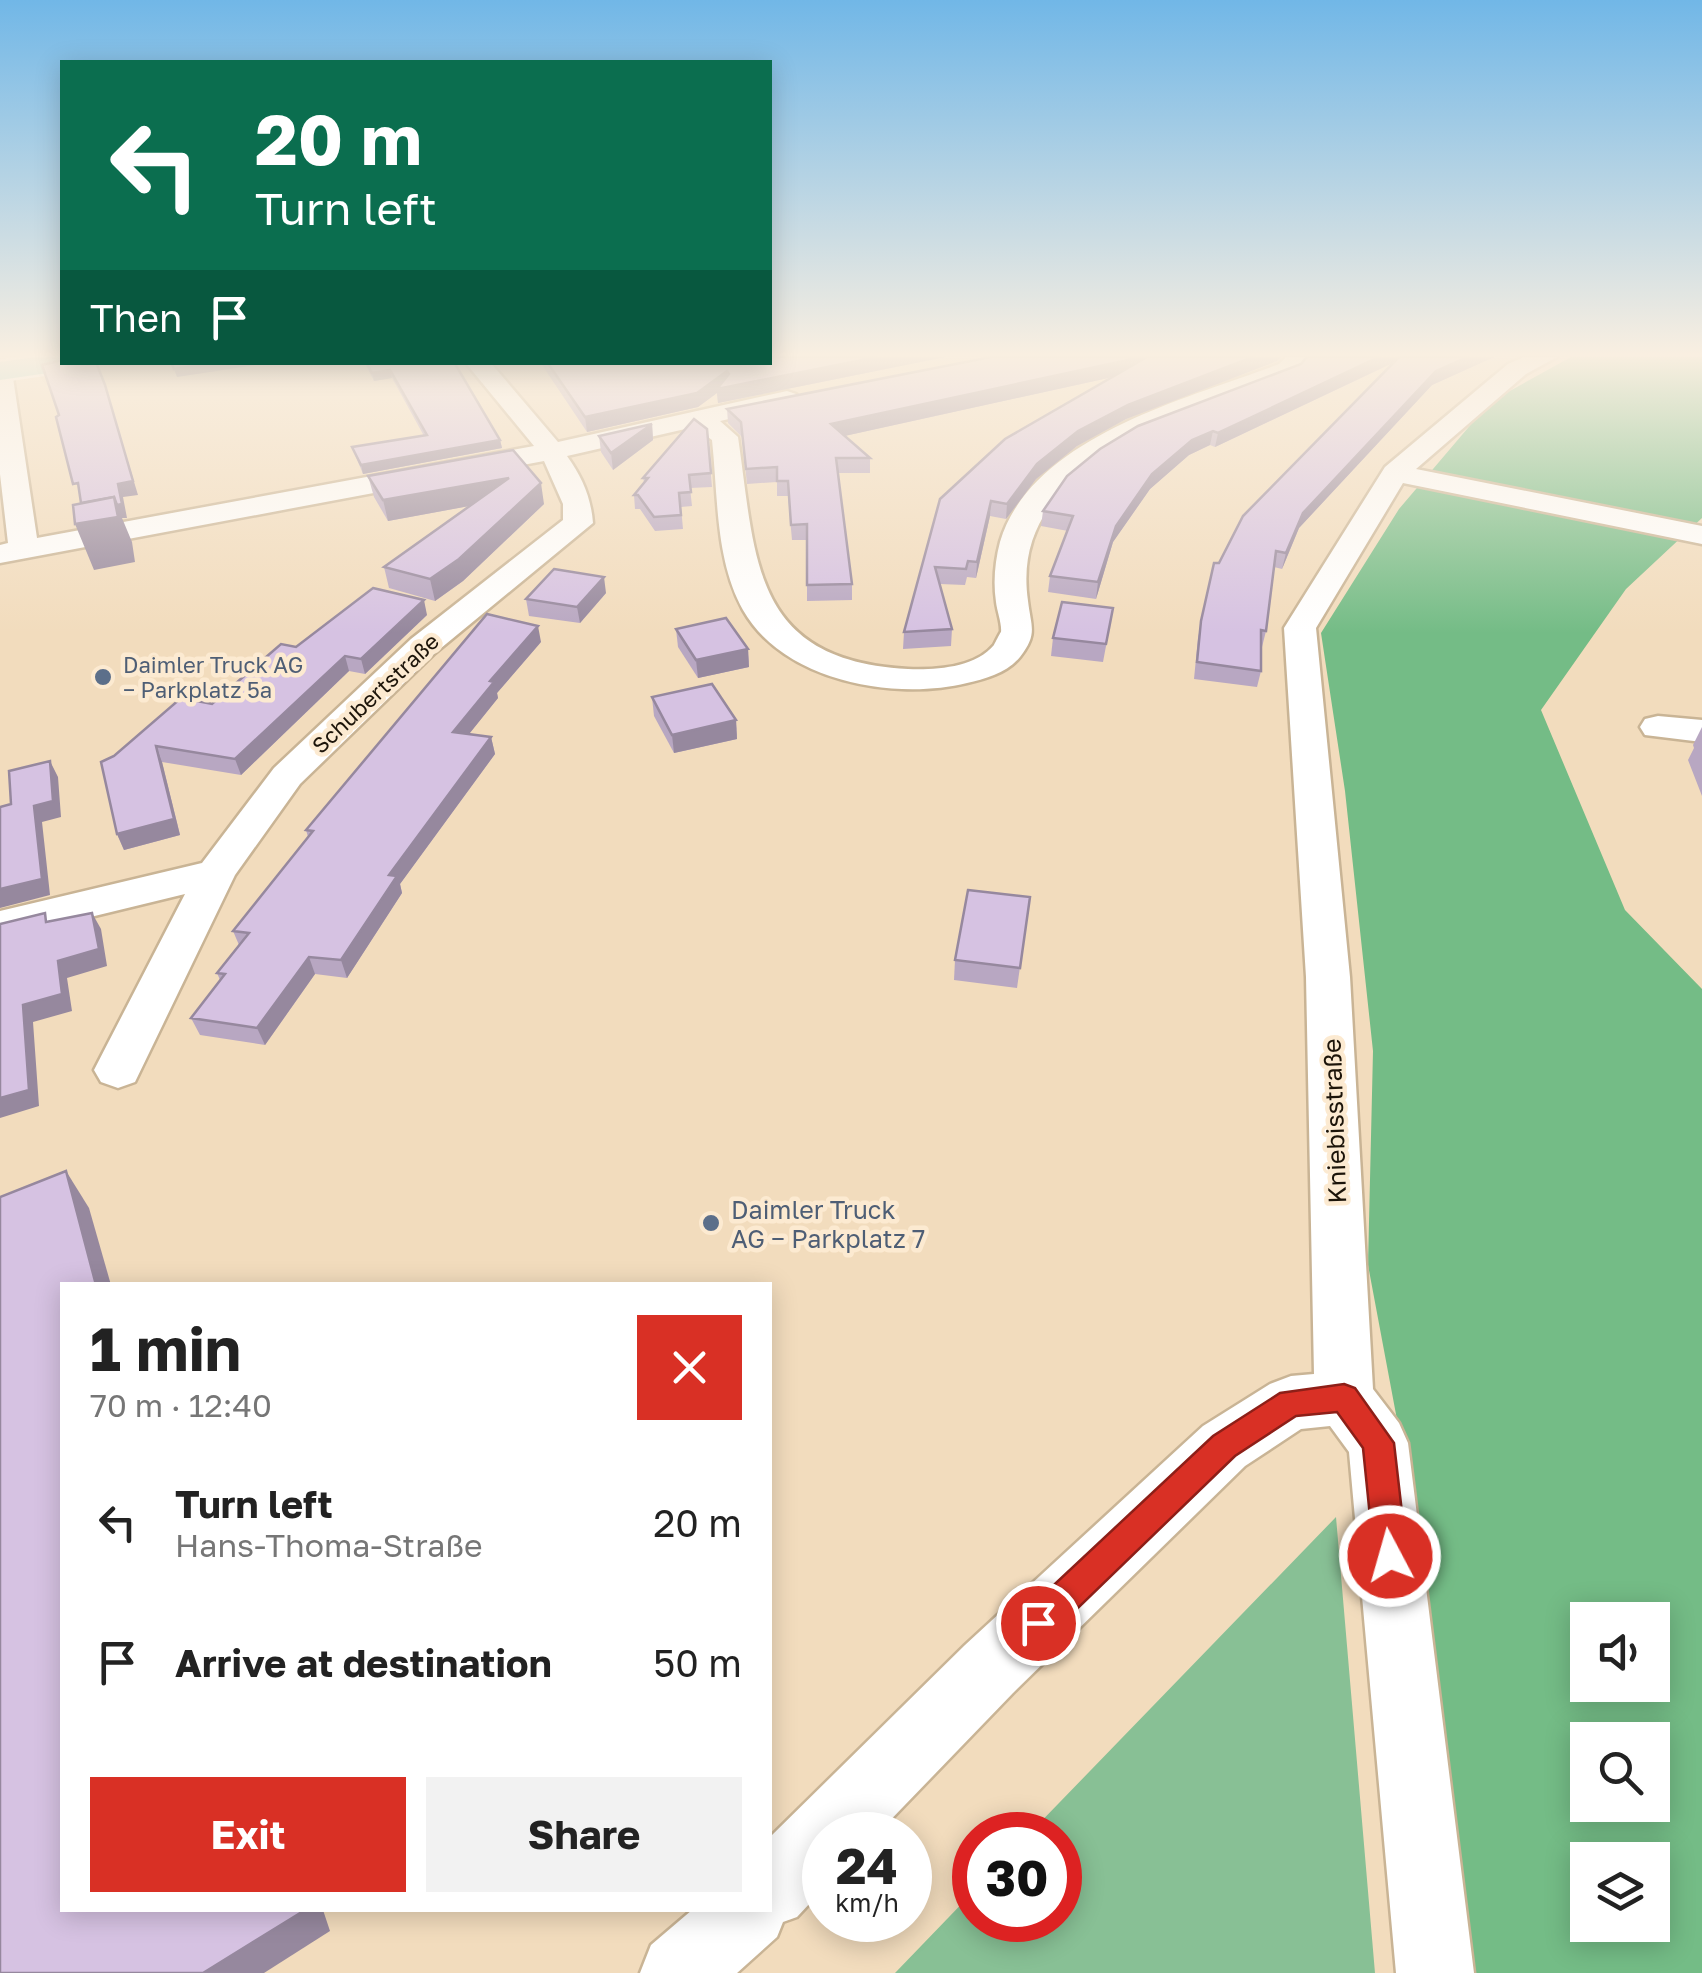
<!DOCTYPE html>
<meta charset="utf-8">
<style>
body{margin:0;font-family:"Golos Text",sans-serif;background:#f2f2f2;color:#222;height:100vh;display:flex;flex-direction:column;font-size:38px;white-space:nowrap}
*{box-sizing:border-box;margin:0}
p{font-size:32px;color:#767676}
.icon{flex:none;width:55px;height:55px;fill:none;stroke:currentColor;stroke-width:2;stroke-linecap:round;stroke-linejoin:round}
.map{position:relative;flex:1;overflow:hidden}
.details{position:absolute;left:60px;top:1282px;width:712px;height:630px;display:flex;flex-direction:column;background:#fff;border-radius:0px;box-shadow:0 5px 25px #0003}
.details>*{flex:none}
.guide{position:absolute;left:60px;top:60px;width:712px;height:305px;border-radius:0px;box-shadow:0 5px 25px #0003;background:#0b6e4f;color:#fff;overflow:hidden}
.controls{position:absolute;left:1570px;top:1602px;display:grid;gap:20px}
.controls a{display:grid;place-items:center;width:100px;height:100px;border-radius:0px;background:#fff;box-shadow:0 5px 25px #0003;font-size:50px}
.speed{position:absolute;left:802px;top:1812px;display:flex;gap:20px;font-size:50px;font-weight:700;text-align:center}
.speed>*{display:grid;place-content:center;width:130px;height:130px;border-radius:50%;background:#fff;box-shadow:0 5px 25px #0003;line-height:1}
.speed small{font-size:25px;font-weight:400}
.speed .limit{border:15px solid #d22;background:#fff;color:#111}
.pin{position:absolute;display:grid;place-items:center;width:85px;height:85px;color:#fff;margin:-42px;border:5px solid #fff;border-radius:50%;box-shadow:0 2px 10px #0007}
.me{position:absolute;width:110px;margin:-55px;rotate:354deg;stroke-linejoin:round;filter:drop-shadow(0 0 8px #0008)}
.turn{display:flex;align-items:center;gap:35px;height:210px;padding:0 30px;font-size:45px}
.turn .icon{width:130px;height:130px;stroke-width:2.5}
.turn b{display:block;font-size:70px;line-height:85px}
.then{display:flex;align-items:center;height:95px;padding:0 30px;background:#0003;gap:20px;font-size:38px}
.round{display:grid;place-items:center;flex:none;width:105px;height:105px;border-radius:0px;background:#f2f2f2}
.headline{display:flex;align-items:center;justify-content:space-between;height:170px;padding:0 30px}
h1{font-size:60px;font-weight:700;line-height:75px}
.action{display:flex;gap:20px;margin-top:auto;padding:20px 30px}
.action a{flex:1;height:115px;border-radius:0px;background:#d93025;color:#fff;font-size:40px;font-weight:700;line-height:115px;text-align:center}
.action a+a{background:#f2f2f2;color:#222}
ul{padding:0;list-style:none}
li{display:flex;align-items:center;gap:30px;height:140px;padding:0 30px}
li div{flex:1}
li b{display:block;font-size:38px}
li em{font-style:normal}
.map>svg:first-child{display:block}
.green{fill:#88c095}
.forest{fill:#74bc86;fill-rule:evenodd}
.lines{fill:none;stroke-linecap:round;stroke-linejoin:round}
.minor-casing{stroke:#c9b495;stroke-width:5}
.major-casing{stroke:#fff;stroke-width:5}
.minor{fill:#fff;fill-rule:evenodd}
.major{fill:#95dad3;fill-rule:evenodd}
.wall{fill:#b8a7c2}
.shaded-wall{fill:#96889e}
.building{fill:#d6c2e2;stroke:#96889e;stroke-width:2.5}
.route{fill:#d93025;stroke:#8d1f18;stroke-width:2.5}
.service-dot{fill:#5c6f8a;stroke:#fcead1;stroke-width:4}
.labels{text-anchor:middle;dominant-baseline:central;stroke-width:9;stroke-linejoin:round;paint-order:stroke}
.far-service-label{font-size:22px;fill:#4e5e75;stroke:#fcead1;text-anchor:start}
.far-street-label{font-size:22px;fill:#1c1409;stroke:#fcead1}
.street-label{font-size:25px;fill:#1c1409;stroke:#fcead1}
.service-label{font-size:25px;fill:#4e5e75;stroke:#fcead1;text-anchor:start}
</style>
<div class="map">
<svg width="1702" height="1973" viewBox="0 0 1702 1973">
<rect width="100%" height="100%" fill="#f2dcbd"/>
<!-- green -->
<polygon class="green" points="1336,1517 1375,1973 895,1973 975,1890 975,1920 1060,1920 1060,1835 1028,1835"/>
<!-- forest -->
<path class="forest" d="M1571,357H1702V518L1626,589L1541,710L1625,910L1702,989V1973H1469L1422,1553L1368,1265L1373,1051L1345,791L1321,633L1399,509L1490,402ZM1588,1620H1652V1685H1588ZM1588,1740H1652V1805H1588ZM1588,1860H1652V1925H1588Z"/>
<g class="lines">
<!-- minor casing -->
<g class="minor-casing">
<g id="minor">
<path d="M1286,357H1312C1286,392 1203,405 1162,423C1134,435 1109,452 1085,471C1042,506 1020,544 1028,601C1031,627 1038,634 1020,657C1007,673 985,679 967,683C894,701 783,681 743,610C715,560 718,495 712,440L694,427L567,456C582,477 591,497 593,523L435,653L300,784L235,875L135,1082L118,1088L101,1082L94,1070L185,894L0,939V911L202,863L274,768L411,639L563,520V504L544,461L0,563V545L8,543L0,474V364L12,371L37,538L534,446L465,362H490L558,442L787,391L796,394L800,399L796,404L720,421L738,437C756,560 751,660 908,669C935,670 975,668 994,645C994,645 1000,633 1001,632C1002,624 997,611 996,602C993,582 995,561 1000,542C1031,436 1190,398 1279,364Z"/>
<polygon points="1524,357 1557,357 1526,374 1416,469 1702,526 1702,544 1403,483 1316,628 1350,977 1373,1389 1399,1423 1408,1443 1474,1973 1396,1973 1349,1452 1330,1426 1301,1429 1245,1466 1013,1693 876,1835 825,1835 825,1887 797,1917 783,1922 777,1937 737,1973 640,1973 651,1945 692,1910 770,1910 770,1837 965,1645 1203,1426 1270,1384 1291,1376 1314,1374 1306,977 1284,628 1385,467 1508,364"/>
<polygon points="1658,716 1702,720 1702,742 1645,735 1640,727 1645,719"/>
</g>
</g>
<!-- major casing -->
<g class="major-casing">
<polygon id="major" points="35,357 62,357 62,362 76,362 62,371 0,380 0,362"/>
</g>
<!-- minor -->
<use href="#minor" class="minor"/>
<!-- major -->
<use href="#major" class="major"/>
</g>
<!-- wall -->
<g class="wall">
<polygon points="770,357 945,357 718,403 717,393 698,407 587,432 540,362 770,362"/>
<polygon points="991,357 1281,357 1277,361 1126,419 1077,446 1036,479 1006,519 990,516 976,578 967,577 965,585 940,584 952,629 951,646 903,649 904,632 940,499 1113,377 844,436 870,458 870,473 838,473 852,584 852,600 807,601 807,540 792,540 788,496 777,496 777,482 747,484 742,437 728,423 727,409"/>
<polygon points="1307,357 1494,357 1432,385 1299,528 1282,569 1274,567 1266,631 1262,647 1261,647 1261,671 1257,687 1194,679 1198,638 1214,563 1219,563 1393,363 1215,447 1210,445 1189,455 1150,489 1113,542 1096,599 1048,592 1050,576 1068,531 1041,526 1043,511 1301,364"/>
<polygon points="364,362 454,362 500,440 502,448 363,474 352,447 424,436 392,378 374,381"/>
<polygon points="652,424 653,440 613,470 601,452 599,436"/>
<polygon points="707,429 712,487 690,488 692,506 681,507 683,529 655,531 640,509 635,509 634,495 644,482 643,478"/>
<polygon points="368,476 544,504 463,581 435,601 389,588 384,567 469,506 388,521 374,497"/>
<polygon points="606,593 580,623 529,616 526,599"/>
<polygon points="427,615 365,674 349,671 241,775 162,762 180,835 124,850 117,834 114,756 212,704 296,647"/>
<polygon points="1110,625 1103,662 1051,656 1053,638"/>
<polygon points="676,629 748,649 749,667 698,678 678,647"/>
<polygon points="541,642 497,693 498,698 469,734 491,737 495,754 400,884 402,893 347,978 315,974 265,1045 200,1035 191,1018 220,980 217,973 239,945 233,931 308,837 306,830"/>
<polygon points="652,697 736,720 737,739 674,753 654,716"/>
<polygon points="1702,727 1702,796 1688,760 1694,748 1693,745"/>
<polygon points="1030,897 1017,988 954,980 955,960"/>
</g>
<!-- shaded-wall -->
<g class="shaded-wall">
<polygon points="877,357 945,357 718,403 717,393 698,407 587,432 585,417 727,371 727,385"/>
<polygon points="1142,357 1150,357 1149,369 831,439 831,424"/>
<polygon points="1253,357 1281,357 1277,361 1126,419 1077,446 1036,479 1006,519 1007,504 1037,464 1078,431 1128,405"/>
<polygon points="1379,357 1405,357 1215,447 1218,433"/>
<polygon points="1468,357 1494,357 1432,385 1299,528 1282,569 1286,553 1303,513 1436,371"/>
<polygon points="221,362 276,362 177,377 174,369"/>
<polygon points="390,370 392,378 374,381 372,373"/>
<polygon points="105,385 138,495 123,497 127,518 122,518 132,542 135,562 94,570 75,524 82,511 118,484"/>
<polygon points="652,424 653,440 613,470 611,453"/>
<polygon points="1213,431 1210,445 1189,455 1150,489 1113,542 1096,599 1098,582 1116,526 1152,474 1192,440"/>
<polygon points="500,440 502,448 363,474 361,465"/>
<polygon points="509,478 513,498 388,521 383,500"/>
<polygon points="541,483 544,504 463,581 435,601 430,579"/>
<polygon points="991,501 990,516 976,578 977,562"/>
<polygon points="604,577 606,593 580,623 577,607"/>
<polygon points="424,600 427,615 365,674 361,659"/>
<polygon points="538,626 541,642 497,693 498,698 457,749 453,732 490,681"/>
<polygon points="748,649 749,667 698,678 696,660"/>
<polygon points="345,656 349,671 241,775 235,759"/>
<polygon points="736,720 737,739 674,753 672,735"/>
<polygon points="491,737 495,754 400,884 402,893 347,978 341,960 389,875"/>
<polygon points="156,746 162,762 180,835 124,850 117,834"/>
<polygon points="50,761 58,777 61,817 42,822 50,895 0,908 0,889 34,806"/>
<polygon points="92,913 101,929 107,966 67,978 72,1011 33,1022 39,1106 0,1118 0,1098 23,1005 58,961"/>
<polygon points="309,957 315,974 265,1045 257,1028"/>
<polygon points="66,1171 89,1208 111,1285 96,1285"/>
<polygon points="305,1910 323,1910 330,1931 264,1973 203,1973"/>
</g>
<!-- building -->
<g class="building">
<polygon points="770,357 877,357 717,389 729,374 727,371 697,393 585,417 547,362 770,362"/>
<polygon points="991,357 1142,357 831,424 870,458 836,458 852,584 807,585 807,524 791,525 788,481 777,481 777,467 746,469 741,422 727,409"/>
<polygon points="1147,357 1253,357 1128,405 1078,431 1037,464 1007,504 991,501 977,562 968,561 966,569 935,567 952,629 904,632 940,499 1005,439"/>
<polygon points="1307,357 1379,357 1218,433 1213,431 1192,440 1152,474 1116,526 1098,582 1050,576 1073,516 1043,511 1067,476 1100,449 1138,426 1301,364"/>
<polygon points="1399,357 1468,357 1436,371 1303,513 1286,553 1276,551 1266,631 1261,630 1261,671 1197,662 1201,621 1214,563 1219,563 1243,516"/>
<polygon points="62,360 62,362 96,362 105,385 133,481 118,484 122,504 117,505 114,497 81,503 78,483 73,484 56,417 59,415 42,365"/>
<polygon points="171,362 221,362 174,369"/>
<polygon points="366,362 454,362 500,440 361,465 352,447 427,435 390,370 372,373"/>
<polygon points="694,419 707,429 711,473 689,475 691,492 679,493 681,515 654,517 638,495 634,495 648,478 643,478"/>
<polygon points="652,424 611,453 599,436"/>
<polygon points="513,450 541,483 459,559 430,579 384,567 509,478 383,500 368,476"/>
<polygon points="114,497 118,517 75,524 73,505"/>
<polygon points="554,569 604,577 577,607 526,599"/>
<polygon points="373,588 424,600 361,659 345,656 235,759 156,746 174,819 117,834 101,762 114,756 181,698 212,704 281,644 296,647"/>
<polygon points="1062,602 1113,608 1106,644 1053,638"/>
<polygon points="487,614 538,626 490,681 494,682 453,732 491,737 389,875 397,876 341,960 309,957 257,1028 191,1018 225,974 217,973 249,933 233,931 313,831 306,830"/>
<polygon points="726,618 748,649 696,660 676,629"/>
<polygon points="712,684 736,720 672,735 652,697"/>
<polygon points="50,761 53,801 34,806 42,879 0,889 0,807 11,804 9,771"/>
<polygon points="968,890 1030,897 1020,968 955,960"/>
<polygon points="45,913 46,922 92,913 99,949 58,961 62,994 23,1005 29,1090 0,1098 0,924"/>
<polygon points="66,1171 96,1285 62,1285 62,1910 305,1910 203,1973 0,1973 0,1197"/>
</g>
<!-- sky -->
<linearGradient id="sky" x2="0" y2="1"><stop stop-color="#71b7e7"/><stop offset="0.56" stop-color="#f9efe1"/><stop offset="1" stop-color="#f9efe1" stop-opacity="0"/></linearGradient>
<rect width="1702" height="633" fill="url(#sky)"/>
<!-- route -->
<polygon class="route" points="1344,1384 1355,1388 1394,1443 1407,1556 1402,1568 1390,1573 1379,1568 1374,1556 1363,1448 1337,1412 1296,1416 1235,1456 1050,1635 1038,1640 1026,1635 1021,1623 1026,1611 1213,1436 1280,1393"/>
<!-- markers -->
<g class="service-dot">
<circle cx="103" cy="677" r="10"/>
<circle cx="711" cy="1223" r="10"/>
</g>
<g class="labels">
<!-- far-service labels -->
<g class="far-service-label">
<text x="123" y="664">Daimler Truck AG<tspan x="123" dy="25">− Parkplatz 5a</tspan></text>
</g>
<!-- far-street labels -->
<g class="far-street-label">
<text transform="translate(375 693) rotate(-43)">Schubertstraße</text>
</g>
<!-- street labels -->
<g class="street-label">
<text transform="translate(1334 1121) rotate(-92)">Kniebisstraße</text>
</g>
<!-- service labels -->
<g class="service-label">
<text x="731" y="1209">Daimler Truck<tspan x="731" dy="29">AG − Parkplatz 7</tspan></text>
</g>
</g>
</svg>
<div class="controls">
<a><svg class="icon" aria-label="sound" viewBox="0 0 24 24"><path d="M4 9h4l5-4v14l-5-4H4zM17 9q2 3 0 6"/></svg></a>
<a><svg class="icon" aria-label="search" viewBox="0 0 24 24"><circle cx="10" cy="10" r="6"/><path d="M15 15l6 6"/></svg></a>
<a><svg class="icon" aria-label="layers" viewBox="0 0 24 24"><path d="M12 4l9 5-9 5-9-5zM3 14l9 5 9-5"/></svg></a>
</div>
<div class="speed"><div>24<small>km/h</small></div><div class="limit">30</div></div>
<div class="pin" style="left:1038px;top:1623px;background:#d93025"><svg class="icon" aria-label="arrive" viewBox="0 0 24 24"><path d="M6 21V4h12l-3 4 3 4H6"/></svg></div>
<svg class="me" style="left:1390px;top:1556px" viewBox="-20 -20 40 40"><circle r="17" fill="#d93025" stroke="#fff" stroke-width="3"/><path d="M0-11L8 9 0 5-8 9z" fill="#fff"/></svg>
<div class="guide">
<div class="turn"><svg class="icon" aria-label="left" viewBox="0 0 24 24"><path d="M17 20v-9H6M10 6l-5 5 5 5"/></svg><div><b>20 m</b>Turn left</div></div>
<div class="then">Then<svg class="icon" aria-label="arrive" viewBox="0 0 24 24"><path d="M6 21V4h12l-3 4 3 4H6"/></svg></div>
</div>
<section class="details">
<div class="headline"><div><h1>1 min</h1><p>70 m · 12:40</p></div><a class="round" style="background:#d93025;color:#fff"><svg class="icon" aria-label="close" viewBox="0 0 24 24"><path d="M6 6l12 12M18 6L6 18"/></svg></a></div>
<ul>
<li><svg class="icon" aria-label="left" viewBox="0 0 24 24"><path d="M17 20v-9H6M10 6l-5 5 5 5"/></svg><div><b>Turn left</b><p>Hans-Thoma-Straße</p></div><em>20 m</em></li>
<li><svg class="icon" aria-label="arrive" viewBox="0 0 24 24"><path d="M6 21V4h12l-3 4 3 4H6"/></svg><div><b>Arrive at destination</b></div><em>50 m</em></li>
</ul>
<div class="action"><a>Exit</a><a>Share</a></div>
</section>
</div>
